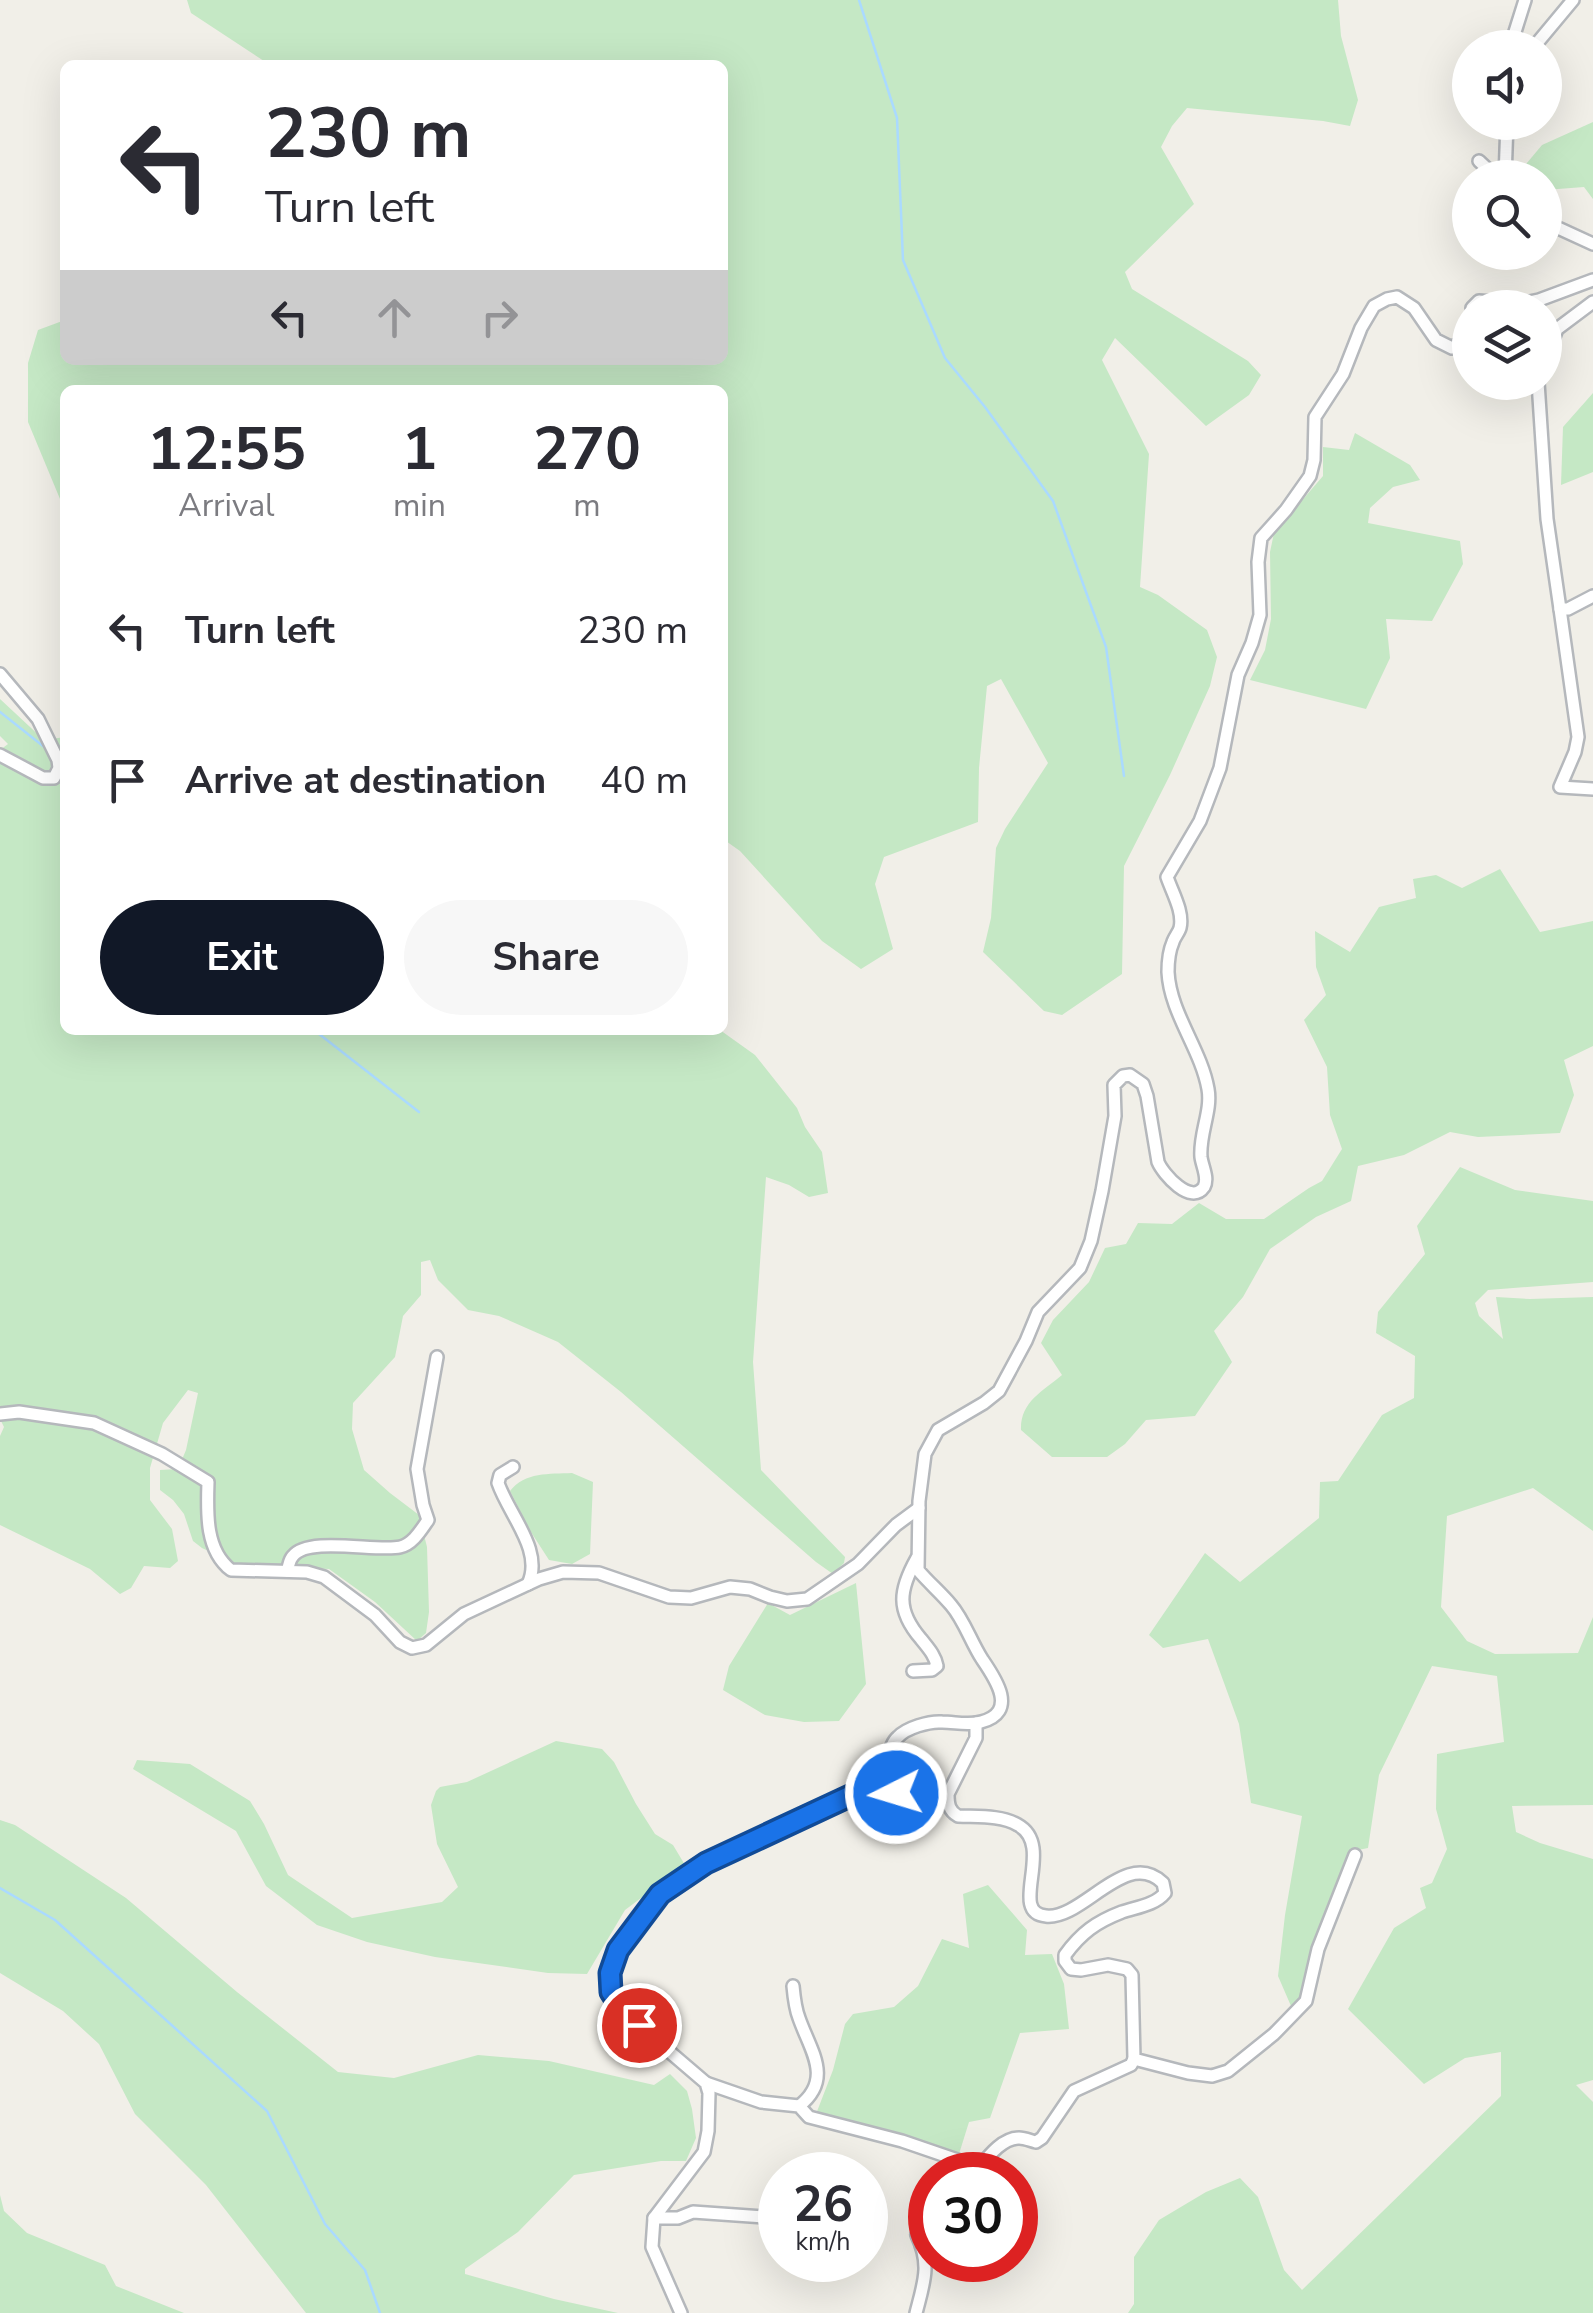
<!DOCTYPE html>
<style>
body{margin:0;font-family:"Nunito Sans",sans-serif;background:#f7f7f7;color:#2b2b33;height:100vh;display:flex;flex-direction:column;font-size:38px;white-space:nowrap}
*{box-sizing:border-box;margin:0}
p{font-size:32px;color:#7c7c81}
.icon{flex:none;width:55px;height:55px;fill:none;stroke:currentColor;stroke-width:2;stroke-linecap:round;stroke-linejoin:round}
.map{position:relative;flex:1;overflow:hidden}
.sheet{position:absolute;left:60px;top:385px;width:668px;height:650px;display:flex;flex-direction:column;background:#fff;border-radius:15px;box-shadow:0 10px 40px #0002}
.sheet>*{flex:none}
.guide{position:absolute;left:60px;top:60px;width:668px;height:305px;border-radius:15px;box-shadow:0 10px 40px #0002;background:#fff;color:#2b2b33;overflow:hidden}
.fabs{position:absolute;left:1452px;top:30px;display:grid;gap:20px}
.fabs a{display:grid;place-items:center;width:110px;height:110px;border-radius:50%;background:#fff;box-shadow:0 10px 40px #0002;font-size:50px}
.speed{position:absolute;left:758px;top:2152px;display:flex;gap:20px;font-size:50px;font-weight:700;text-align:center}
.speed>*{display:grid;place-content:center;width:130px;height:130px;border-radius:50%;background:#fff;box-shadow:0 10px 40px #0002;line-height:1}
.speed small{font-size:25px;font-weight:400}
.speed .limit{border:15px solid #d22;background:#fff;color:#111}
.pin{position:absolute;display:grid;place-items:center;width:85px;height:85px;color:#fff;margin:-42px;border:5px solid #fff;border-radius:50%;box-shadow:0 2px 10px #0007}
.me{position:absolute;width:110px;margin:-55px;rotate:265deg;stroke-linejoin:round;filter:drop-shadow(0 0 8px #0008)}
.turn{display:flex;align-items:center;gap:35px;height:210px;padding:0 40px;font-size:45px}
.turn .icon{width:130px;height:130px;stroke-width:2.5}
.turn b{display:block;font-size:70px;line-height:85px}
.lanes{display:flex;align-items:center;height:95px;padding:0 40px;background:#0003;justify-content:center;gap:50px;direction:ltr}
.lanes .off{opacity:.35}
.eta{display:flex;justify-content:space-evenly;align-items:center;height:170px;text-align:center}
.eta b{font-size:60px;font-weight:700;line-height:70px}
.action{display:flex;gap:20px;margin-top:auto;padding:20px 40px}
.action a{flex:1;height:115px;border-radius:60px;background:#111827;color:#fff;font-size:40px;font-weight:700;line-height:115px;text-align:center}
.action a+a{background:#f7f7f7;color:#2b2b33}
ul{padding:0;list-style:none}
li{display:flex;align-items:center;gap:30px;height:150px;padding:0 40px}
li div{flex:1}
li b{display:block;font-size:38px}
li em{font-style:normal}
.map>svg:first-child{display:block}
.green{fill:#c5e8c5}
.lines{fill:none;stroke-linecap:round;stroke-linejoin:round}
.stream{stroke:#aadaff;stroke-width:2.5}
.street-casing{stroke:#b5b8bc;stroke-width:16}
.street{stroke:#fff;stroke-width:11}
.route-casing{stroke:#114b97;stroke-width:25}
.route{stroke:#1a73e8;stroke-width:18}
</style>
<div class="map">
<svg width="1593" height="2313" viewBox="0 0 1593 2313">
<rect width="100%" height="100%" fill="#f1efe8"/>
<!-- green -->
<g class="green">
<polygon points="187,0 1338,0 1341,36 1358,100 1350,126 1323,121 1187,108 1172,126 1161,147 1194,204 1125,272 1132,289 1248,361 1261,375 1249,395 1206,426 1115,338 1102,360 1149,454 1140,587 1158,595 1207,630 1217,657 1210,686 1170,775 1124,866 1122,974 1062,1015 1044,1011 983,952 991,918 996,848 1005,829 1048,763 1001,679 987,686 979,768 978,822 884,857 875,884 893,949 861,969 822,941 740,851 723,839 722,390 65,390 65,511 28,422 28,363 38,330 65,320 65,360 722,360 722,65 270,65 191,13"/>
<polygon points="1593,122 1593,199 1584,187 1545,190 1545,178 1518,177 1517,175 1542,145"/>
<polygon points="1593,393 1593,472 1561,485 1563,427"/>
<polygon points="1355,433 1410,465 1420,480 1393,487 1370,508 1368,523 1460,541 1463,564 1432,621 1386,619 1390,658 1366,709 1250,680 1265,650 1271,619 1270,552 1274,533 1323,476 1323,447 1349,450"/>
<polygon points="0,699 44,740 65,737 65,1030 720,1030 755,1055 797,1108 805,1127 822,1152 828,1193 809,1197 789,1185 766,1177 753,1362 761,1470 845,1557 844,1563 833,1574 816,1562 621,1392 558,1342 499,1316 468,1310 438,1280 430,1260 421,1262 421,1295 403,1316 395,1357 353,1403 352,1429 364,1470 390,1493 419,1515 427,1547 429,1612 426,1633 417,1641 375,1602 329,1569 238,1565 202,1548 193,1541 184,1514 173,1500 160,1490 160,1470 178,1469 186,1450 198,1393 188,1390 163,1423 150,1468 150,1500 172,1529 178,1561 170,1568 144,1566 131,1588 120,1594 90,1569 0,1525 0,1436 4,1427 0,1419 0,750 8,744 0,736"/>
<path d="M1500,869L1540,932L1593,921V1046L1564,1060L1574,1095L1560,1133L1478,1137L1450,1132L1404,1155L1358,1166L1351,1201L1316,1217L1270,1249L1243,1297L1214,1331L1232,1362L1195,1416L1146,1420L1125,1444L1107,1457H1052L1021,1430C1020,1402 1042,1392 1062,1375L1041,1343L1053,1320L1089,1282L1105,1248L1126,1244L1138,1223L1172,1224L1199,1203L1226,1219H1264L1309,1188L1322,1181L1342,1149L1330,1115L1327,1067L1304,1020L1326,995L1316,967L1315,931L1350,952L1379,907L1416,898L1413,879L1436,875L1462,888Z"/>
<polygon points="1460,1167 1515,1190 1593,1201 1593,1282 1488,1290 1475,1303 1479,1316 1503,1339 1496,1297 1530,1299 1593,1297 1593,1531 1533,1488 1447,1516 1441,1607 1467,1641 1495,1654 1578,1653 1593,1617 1593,1805 1512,1806 1516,1832 1540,1843 1593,1859 1593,2080 1576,2085 1593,2102 1593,2313 1128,2313 1134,2304 1134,2257 1159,2220 1206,2192 1240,2178 1258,2197 1284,2270 1302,2290 1501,2096 1501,2052 1465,2058 1424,2084 1348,2009 1394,1928 1426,1908 1420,1888 1432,1883 1447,1849 1436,1809 1437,1754 1504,1742 1497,1676 1432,1666 1379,1775 1368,1848 1353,1851 1316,1934 1302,1998 1291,2006 1278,1976 1285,1915 1302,1816 1251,1803 1239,1724 1208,1639 1163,1648 1149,1635 1205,1553 1240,1582 1319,1518 1320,1482 1338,1481 1382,1415 1414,1398 1415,1356 1376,1333 1378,1312 1425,1254 1417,1226"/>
<path d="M572,1473L593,1482L590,1554L572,1564L549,1560L529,1529L510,1491C525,1472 549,1474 572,1473Z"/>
<polygon points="856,1583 866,1684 839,1721 804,1722 765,1715 723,1690 729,1666 768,1603 790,1615"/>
<polygon points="556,1741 602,1749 614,1762 636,1804 655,1834 673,1845 685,1865 625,1910 587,1974 548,1973 435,1957 367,1942 317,1925 266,1886 236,1831 133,1769 137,1760 190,1764 250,1801 264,1824 288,1875 352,1918 442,1902 458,1887 437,1844 431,1805 436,1791 440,1787 467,1782"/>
<polygon points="0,1820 15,1825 126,1898 237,1992 338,2072 394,2078 478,2055 549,2061 654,2085 670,2074 687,2091 692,2109 696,2138 686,2161 661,2161 574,2175 518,2232 465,2269 465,2274 554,2299 618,2313 306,2313 206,2185 135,2114 99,2044 63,2011 0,1973"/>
<polygon points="988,1885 1027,1930 1025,1955 1052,1954 1064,1984 1069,2029 1020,2033 990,2118 969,2122 959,2154 907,2136 816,2114 833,2070 845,2024 853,2014 894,2007 918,1986 942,1939 969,1948 963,1894"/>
<polygon points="0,2195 4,2211 27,2233 105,2265 116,2286 184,2313 0,2313"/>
</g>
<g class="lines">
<!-- stream -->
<g class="stream">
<polyline points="859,0 897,118 903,260 945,358 985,407 1053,501 1106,647 1124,776"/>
<polyline points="0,712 48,750"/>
<polyline points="314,1030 419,1112"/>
<polyline points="0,1888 55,1920 267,2111 325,2224 365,2270 380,2313"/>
</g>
<!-- street casing -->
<g class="street-casing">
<g id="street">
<polyline points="1513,48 1514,35 1525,0"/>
<polyline points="1533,48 1573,0"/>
<polyline points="1479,161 1497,178"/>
<polyline points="1505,178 1507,122"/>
<polyline points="1545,222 1593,244"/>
<polyline points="1472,308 1479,301 1520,304 1539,300 1593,280"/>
<polyline points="1545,361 1557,329 1593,302"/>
<polyline points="1538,382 1547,519 1560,609 1568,609 1593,596"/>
<polyline points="1560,609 1578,737 1575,752 1560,787 1593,789"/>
<polyline points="0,674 38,719 58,760 59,768 54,778 43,778 0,755"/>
<path d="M0,1414L19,1412L94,1423L162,1454L208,1482C207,1512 205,1550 231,1570L307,1572L324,1577L375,1615L400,1642L412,1648L426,1645L464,1614L539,1579L563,1572L599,1573L669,1597L691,1598L730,1587L750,1589L770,1597L787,1601L807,1599L858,1564L896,1525L919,1508"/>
<path d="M513,1467L500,1475L498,1483C509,1515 544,1551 528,1584"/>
<path d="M287,1571C289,1566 289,1560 293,1556C308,1536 377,1552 400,1547C413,1544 421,1530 428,1520L423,1505L417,1469L437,1357"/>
<path d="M913,1671L932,1670L937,1666C935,1655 928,1648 921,1639C896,1610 899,1590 917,1558"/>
<path d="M976,1723V1738L948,1794C948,1804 949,1811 958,1816C978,1817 1001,1815 1018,1825C1056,1846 1007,1913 1046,1916C1083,1920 1126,1847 1163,1883L1165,1893C1155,1905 1137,1907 1122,1912C1096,1922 1081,1933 1065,1955V1961L1071,1969L1081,1970L1108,1965L1127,1969L1132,1975L1134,2059L1188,2073L1212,2076L1228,2071L1274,2034L1306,2001L1318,1949L1355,1855"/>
<path d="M793,1986C794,1997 795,2008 799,2018C810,2050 834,2079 799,2106"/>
<polyline points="706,2083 761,2102 799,2106 809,2117 902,2141 975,2166 983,2173 981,2175"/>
<path d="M978,2169C988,2157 1002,2138 1019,2138C1025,2138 1031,2141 1036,2142L1042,2138L1074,2091L1131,2065L1134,2059"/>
<polyline points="654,2218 678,2218 693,2212 780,2218"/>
<path d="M681,2313L652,2247L654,2218L704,2152L708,2131L709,2093L706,2083L623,2012L611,1992L610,1973L617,1950L660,1895L706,1863L854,1795L877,1791L905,1794L911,1788L910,1775L888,1758C890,1751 892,1742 898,1737C906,1728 929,1721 942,1722C955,1722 968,1726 981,1722C1019,1712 995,1678 982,1659C971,1642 964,1620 951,1605C941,1593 928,1582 918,1570L919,1501L925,1454L938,1430L984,1403L999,1391L1026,1341L1038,1312L1080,1268L1091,1241L1102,1191L1115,1116L1114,1085L1123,1076L1130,1075L1143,1084L1147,1096L1158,1162C1163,1174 1191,1206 1204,1187C1209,1178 1202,1166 1201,1157C1199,1134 1212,1111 1208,1089C1201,1049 1170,1013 1168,972C1168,963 1169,951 1173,942C1174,938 1179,932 1180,928C1184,912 1172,892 1167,877L1200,821L1220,768L1238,675L1252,643L1260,615L1258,562L1261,538L1286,510L1310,476L1314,460L1315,417L1343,374L1361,328L1374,306L1387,299L1397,297L1414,308L1436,340L1452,348L1464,340L1470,321"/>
<path d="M916,2313C924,2282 931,2265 917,2235L930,2223"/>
</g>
</g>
<!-- street -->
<use href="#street" class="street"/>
</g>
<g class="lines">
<!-- route casing -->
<g class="route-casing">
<polyline id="route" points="639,2025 624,2012 611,1992 610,1973 618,1950 660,1894 706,1863 854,1794 877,1792 896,1793"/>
</g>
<!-- route -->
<use href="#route" class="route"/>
</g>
</svg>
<div class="fabs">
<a><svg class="icon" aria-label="sound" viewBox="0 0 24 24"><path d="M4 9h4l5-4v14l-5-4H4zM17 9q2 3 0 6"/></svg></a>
<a><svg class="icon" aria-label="search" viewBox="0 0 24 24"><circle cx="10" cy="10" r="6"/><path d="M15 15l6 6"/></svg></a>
<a><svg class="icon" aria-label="layers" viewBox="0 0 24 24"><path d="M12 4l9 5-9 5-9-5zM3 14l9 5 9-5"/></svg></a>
</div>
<div class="speed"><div>26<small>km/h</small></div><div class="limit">30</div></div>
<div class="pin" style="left:639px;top:2025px;background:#d93025"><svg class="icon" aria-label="arrive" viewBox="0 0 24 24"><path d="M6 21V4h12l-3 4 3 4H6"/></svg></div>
<svg class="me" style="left:896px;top:1793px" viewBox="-20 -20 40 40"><circle r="17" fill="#1a73e8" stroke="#fff" stroke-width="3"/><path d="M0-11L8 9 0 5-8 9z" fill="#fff"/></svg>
<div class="guide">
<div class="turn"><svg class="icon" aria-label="left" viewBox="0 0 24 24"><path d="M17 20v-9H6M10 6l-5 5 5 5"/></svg><div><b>230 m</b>Turn left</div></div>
<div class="lanes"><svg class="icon" aria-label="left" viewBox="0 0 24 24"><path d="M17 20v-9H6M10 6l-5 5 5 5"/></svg><svg class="icon off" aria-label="ahead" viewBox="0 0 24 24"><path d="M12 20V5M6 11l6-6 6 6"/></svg><svg class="icon off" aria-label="right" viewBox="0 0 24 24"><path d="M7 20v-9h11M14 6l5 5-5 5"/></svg></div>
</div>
<section class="sheet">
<div class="eta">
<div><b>12:55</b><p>Arrival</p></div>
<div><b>1</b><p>min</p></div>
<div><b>270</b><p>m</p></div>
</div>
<ul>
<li><svg class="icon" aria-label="left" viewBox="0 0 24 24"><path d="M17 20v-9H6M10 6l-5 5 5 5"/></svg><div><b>Turn left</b></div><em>230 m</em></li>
<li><svg class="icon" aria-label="arrive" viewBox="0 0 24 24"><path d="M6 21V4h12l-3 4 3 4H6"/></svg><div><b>Arrive at destination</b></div><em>40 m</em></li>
</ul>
<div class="action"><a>Exit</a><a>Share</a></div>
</section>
</div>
